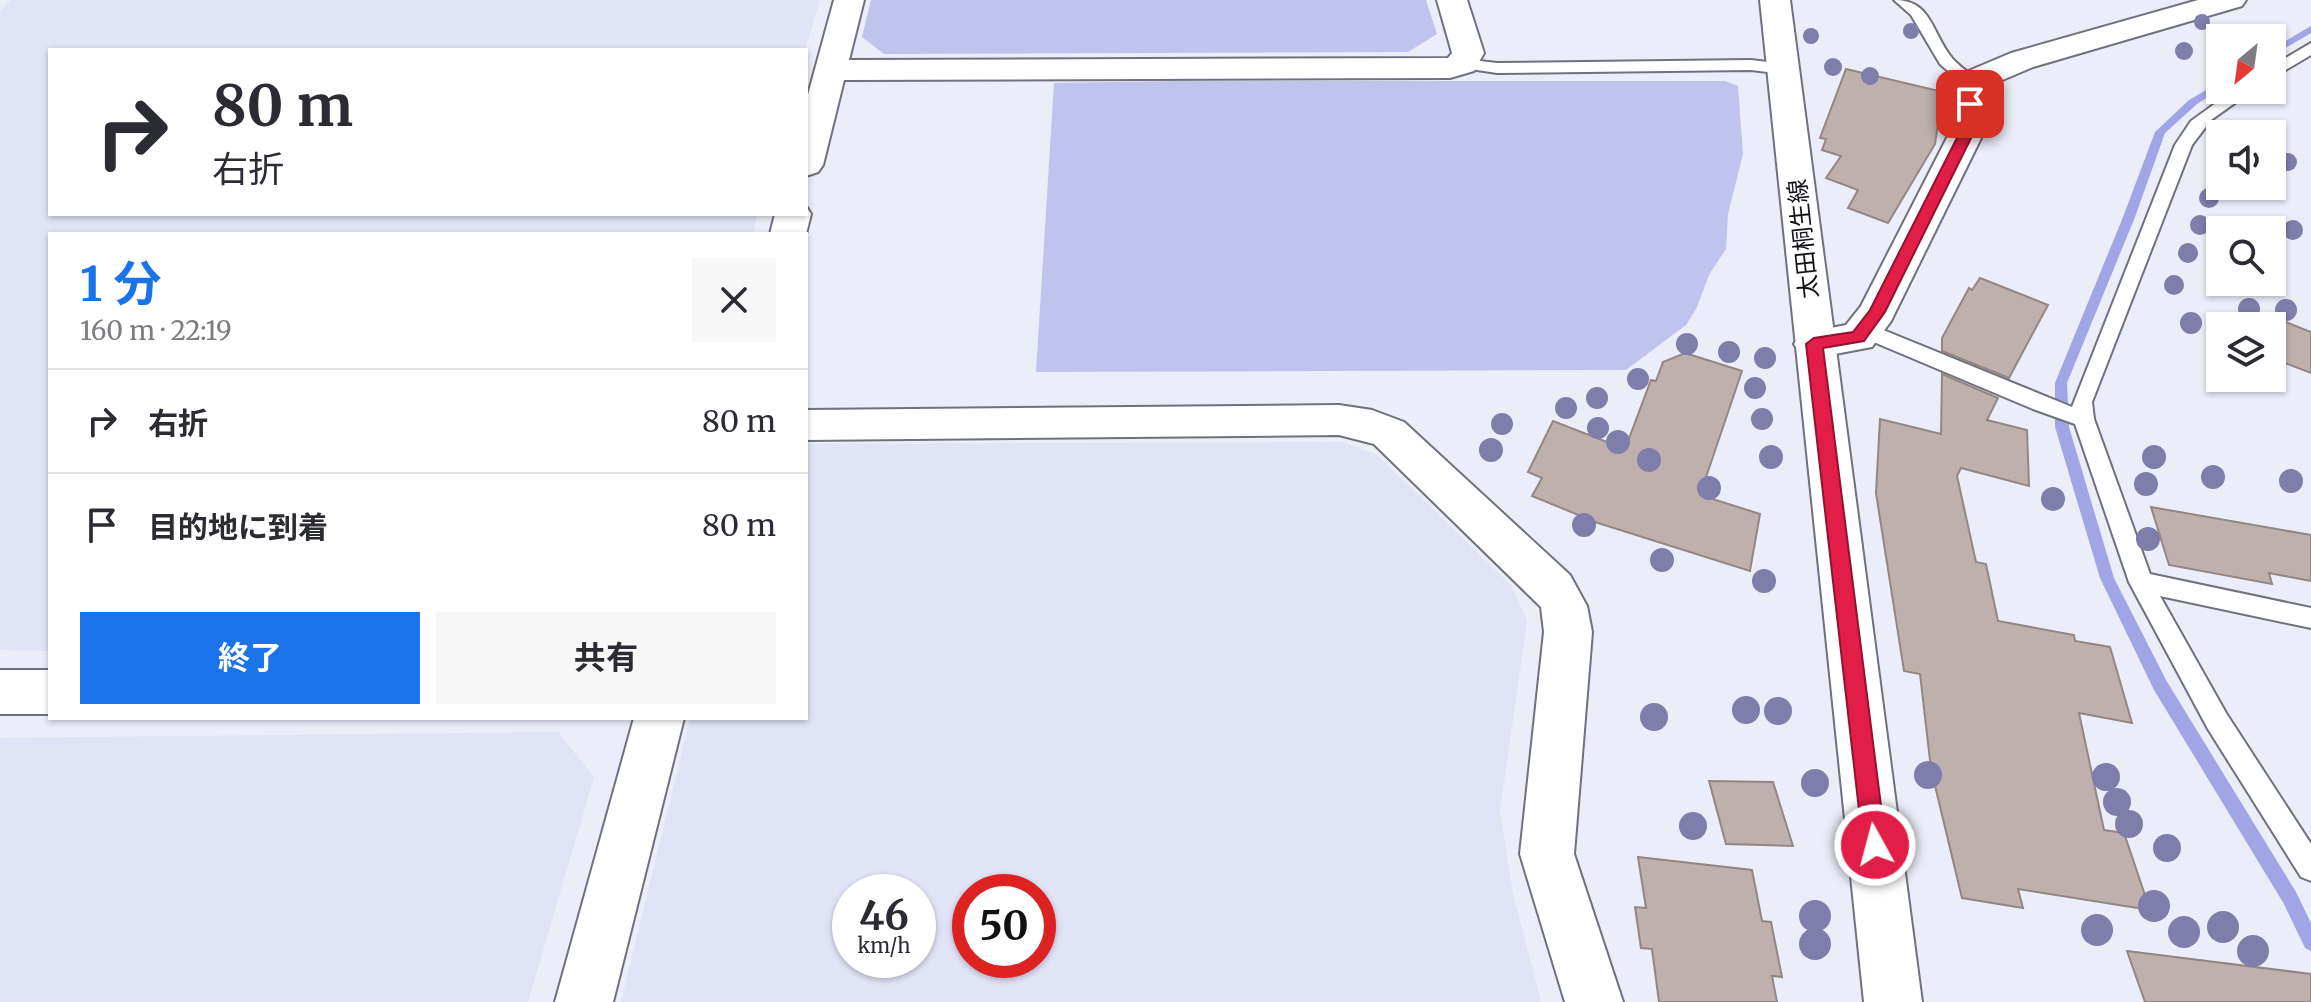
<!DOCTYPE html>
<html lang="ja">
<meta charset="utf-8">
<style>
body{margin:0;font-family:Merriweather,"Noto Sans JP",serif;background:#f7f7f7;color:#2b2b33;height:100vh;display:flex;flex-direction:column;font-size:30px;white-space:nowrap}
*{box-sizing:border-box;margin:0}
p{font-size:26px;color:#7c7c81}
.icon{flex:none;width:44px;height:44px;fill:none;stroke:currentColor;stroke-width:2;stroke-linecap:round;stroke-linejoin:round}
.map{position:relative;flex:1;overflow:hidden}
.details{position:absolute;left:48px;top:232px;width:760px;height:488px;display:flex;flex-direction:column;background:#fff;border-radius:0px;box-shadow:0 2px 6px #0004}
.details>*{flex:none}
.hud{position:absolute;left:48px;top:48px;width:760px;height:168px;border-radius:0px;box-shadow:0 2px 6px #0004;background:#fff;color:#2b2b33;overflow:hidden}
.needle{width:52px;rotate:209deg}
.controls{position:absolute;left:2206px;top:24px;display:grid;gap:16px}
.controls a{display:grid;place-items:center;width:80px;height:80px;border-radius:0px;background:#fff;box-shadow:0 2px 6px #0004;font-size:40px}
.speed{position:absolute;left:832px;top:874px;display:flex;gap:16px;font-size:40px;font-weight:700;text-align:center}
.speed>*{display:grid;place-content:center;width:104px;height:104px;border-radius:50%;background:#fff;box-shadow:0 2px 6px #0004;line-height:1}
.speed small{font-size:20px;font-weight:400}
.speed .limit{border:12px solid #d22;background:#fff;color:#111}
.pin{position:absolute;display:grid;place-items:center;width:68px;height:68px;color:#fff;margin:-34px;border-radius:16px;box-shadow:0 4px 12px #0006}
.me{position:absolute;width:88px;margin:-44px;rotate:353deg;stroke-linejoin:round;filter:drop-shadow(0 0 6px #0008)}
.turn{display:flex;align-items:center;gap:28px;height:168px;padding:0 32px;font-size:36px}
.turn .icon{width:104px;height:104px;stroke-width:2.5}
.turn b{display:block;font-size:56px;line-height:68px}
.round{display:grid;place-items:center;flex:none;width:84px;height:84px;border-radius:0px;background:#f7f7f7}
.summary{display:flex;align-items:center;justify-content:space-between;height:136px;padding:0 32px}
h1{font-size:48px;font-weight:700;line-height:60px;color:#1a73e8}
.action{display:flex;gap:16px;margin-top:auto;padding:16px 32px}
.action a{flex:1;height:92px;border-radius:0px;background:#1a73e8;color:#fff;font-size:32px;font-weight:700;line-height:92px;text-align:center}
.action a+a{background:#f7f7f7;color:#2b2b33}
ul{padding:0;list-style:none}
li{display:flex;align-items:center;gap:24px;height:104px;padding:0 32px;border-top:2px solid #e1e1e2}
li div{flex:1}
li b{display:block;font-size:30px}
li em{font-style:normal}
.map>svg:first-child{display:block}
.built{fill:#e1e3f7;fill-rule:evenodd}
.green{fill:#bfc4ef}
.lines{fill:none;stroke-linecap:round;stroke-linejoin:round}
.stream{fill:#a0a6e5;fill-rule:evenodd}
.building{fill:#beb1ad;stroke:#938783;stroke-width:2}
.lane-casing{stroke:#70717c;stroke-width:4}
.street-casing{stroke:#70717c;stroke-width:4}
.secondary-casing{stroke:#70717c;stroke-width:4}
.lane{fill:#fff;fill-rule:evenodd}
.street{fill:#fff;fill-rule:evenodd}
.secondary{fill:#fff;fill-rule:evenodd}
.tree{fill:#7f7daa}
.route{fill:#e11d48;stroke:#92132f;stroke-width:2}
.labels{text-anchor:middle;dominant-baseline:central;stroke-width:8;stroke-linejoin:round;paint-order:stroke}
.street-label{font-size:24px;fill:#111216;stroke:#fff}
</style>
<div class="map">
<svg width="2311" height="1002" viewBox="0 0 2311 1002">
<rect width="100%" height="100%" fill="#ebedf9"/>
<!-- built -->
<g class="built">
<polygon points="11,0 820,0 805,50 50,50 50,214 758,214 752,234 50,234 50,651 0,650 0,11"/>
<path d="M1342,442L1377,455L1512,586L1527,621L1500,812L1513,894L1541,1002H621L690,718H806V444ZM850,892H918V960H850ZM970,892H1038V960H970Z"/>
<polygon points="558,732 594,777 528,1002 0,1002 0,738"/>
</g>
<!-- green -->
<g class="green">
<polygon points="871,0 1426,0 1437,34 1408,52 884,54 862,37"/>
<polygon points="1174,81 1725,81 1738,86 1743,154 1728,214 1726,249 1710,273 1696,309 1686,325 1626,370 1036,372 1054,83"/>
</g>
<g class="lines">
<!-- stream -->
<g class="stream">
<polygon points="2311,26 2311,33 2272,56 2272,49"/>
<polygon points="2220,82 2220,89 2197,104 2165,133 2135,217 2067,383 2069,427 2114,578 2166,680 2296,892 2311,923 2311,951 2305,948 2284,904 2154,690 2100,578 2055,427 2055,383 2123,217 2155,132 2189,100"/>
</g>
</g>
<!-- building -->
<g class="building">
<polygon points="1846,69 1943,92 1935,144 1888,223 1848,208 1858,190 1826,178 1841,156 1822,150 1826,139 1820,138"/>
<polygon points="1980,278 2048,305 2009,378 1942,351 1942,338 1969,288 1972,290"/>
<polygon points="2268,315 2311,332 2311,373 2272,358 2272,326 2264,326"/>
<polygon points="1685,353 1742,371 1700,495 1760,514 1750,571 1598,523 1532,496 1542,478 1528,472 1553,421 1625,449 1651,380 1656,381 1663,362"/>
<polygon points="1942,374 1998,398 1987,420 2027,430 2029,486 1961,468 1957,476 1976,562 1986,564 1998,621 2074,635 2075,641 2110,647 2132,723 2079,713 2104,830 2124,833 2150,910 2018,889 2023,908 1962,898 1931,769 1920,674 1904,671 1876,493 1880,419 1941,434"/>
<polygon points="2151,507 2311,535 2311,581 2269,573 2272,584 2169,565"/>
<polygon points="1709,781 1773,782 1793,846 1726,844"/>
<polygon points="1638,857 1752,870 1762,921 1771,922 1782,977 1772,976 1777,1002 1659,1002 1652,949 1641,948 1635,907 1646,908"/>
<polygon points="2127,951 2311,974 2311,1002 2145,1002"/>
</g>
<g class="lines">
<!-- lane casing -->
<g class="lane-casing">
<g id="lane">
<path d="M1894,0C1932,0 1931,32 1952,58C1958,65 1968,72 1976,79V85H1964L1940,64L1911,15Z"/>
<polygon points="2311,43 2311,55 2272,78 2272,66"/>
<polygon points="1463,59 1497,63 1751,60 1784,64 1792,69 1784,74 1751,70 1497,73 1457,67 1455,64"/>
<polygon points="2234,90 2253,90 2211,120 2192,145 2092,402 2094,419 2150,574 2311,608 2311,628 2160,596 2226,713 2311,844 2311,881 2301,877 2208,729 2129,582 2075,424 2033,409 1857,335 1854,330 1864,323 1871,325 2072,407 2175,145 2191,121"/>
</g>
</g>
<!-- street casing -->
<g class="street-casing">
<g id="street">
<polygon points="834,0 864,0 849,60 1448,58 1452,53 1437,0 1467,0 1484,53 1474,71 1450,78 844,80 823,165 818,172 806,176 806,102"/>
<polygon points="2198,0 2246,0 2242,6 2033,67 1986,87 1987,126 1891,321 1872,347 1814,358 1800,354 1794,344 1800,334 1846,325 1861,306 1953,126 1954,82 1959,75 2011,53"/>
<polygon points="806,206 811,214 806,234 770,234 775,214 806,214"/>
<polygon points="1339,405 1372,410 1404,422 1570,575 1587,606 1592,632 1574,854 1623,1002 1565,1002 1520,854 1544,632 1541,607 1374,444 1339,435 806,440 806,410"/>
<rect x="0" y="670" width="50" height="44"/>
<polygon points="634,718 684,718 613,1002 555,1002"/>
</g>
</g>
<!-- secondary casing -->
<g class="secondary-casing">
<polygon id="secondary" points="1760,0 1790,0 1922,1002 1864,1002"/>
</g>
<!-- lane -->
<use href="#lane" class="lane"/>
<!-- street -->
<use href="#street" class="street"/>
<!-- secondary -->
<use href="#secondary" class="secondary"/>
</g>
<!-- trees -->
<g class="tree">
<circle cx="2202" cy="22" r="8"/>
<circle cx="1911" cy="31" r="8"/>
<circle cx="1811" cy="36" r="8"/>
<circle cx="2184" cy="51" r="9"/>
<circle cx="1833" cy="67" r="9"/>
<circle cx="1870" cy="76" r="9"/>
<circle cx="2288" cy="162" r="9"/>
<circle cx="2209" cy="198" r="10"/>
<circle cx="2200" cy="225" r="10"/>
<circle cx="2293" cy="230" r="10"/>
<circle cx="2188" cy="253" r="10"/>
<circle cx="2174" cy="285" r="10"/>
<circle cx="2249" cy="309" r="11"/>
<circle cx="2286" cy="310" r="11"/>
<circle cx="2191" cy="323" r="11"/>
<circle cx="1687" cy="344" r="11"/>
<circle cx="1729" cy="352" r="11"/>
<circle cx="1765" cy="358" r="11"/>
<circle cx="1638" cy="379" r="11"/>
<circle cx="1755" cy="388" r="11"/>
<circle cx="1597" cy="398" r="11"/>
<circle cx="1566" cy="408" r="11"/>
<circle cx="1762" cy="419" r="11"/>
<circle cx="1502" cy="424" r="11"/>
<circle cx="1598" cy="428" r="11"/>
<circle cx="1618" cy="442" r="12"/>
<circle cx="1491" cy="450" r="12"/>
<circle cx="1771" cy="457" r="12"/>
<circle cx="2154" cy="457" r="12"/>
<circle cx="1649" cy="460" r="12"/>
<circle cx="2213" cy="477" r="12"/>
<circle cx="2291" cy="481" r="12"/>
<circle cx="2146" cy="484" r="12"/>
<circle cx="1709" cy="488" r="12"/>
<circle cx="2053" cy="499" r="12"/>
<circle cx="1584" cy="525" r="12"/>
<circle cx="2148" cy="539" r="12"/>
<circle cx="1662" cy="560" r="12"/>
<circle cx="1764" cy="581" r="12"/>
<circle cx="1746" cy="710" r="14"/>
<circle cx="1778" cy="711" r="14"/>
<circle cx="1654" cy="717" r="14"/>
<circle cx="1928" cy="775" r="14"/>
<circle cx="2106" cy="777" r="14"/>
<circle cx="1815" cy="783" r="14"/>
<circle cx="2117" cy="802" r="14"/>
<circle cx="2129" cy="824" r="14"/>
<circle cx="1693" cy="826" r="14"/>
<circle cx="2167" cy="848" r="14"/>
<circle cx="2154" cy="906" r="16"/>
<circle cx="1815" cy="916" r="16"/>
<circle cx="2223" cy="927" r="16"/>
<circle cx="2097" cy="930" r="16"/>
<circle cx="2184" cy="932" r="16"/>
<circle cx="1815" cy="944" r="16"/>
<circle cx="2253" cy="951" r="16"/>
</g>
<!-- route -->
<polygon class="route" points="1970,100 1977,104 1977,126 1885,312 1864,341 1823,348 1886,845 1882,853 1875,856 1867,853 1863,845 1806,344 1814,338 1853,332 1870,310 1963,126 1963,104"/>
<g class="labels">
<!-- street labels -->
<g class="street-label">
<text transform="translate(1803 239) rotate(-96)">太田桐生線</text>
</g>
</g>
</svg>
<div class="controls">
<a><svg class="needle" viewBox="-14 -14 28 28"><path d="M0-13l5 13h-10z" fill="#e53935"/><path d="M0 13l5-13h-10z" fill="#7c7c81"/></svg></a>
<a><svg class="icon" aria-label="sound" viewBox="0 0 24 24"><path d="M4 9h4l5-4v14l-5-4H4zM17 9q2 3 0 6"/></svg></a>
<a><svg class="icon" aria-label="search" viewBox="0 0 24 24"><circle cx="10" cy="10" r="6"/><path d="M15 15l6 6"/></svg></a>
<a><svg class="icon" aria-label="layers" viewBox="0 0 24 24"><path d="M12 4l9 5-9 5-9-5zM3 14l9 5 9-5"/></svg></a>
</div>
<div class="speed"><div>46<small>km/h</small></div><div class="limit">50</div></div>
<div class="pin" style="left:1970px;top:104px;background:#d93025"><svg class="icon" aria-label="arrive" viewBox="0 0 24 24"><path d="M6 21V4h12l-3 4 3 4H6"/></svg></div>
<svg class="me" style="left:1875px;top:845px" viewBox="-20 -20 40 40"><circle r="17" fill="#e11d48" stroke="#fff" stroke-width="3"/><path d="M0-11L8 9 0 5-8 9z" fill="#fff"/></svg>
<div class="hud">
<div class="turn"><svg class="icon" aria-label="right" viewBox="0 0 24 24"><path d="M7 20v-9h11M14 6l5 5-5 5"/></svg><div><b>80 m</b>右折</div></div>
</div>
<section class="details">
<div class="summary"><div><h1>1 分</h1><p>160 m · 22:19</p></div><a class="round"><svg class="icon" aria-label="close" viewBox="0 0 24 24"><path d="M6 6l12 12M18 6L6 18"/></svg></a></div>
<ul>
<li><svg class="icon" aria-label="right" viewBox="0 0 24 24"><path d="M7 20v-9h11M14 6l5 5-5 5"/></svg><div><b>右折</b></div><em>80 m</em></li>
<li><svg class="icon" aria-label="arrive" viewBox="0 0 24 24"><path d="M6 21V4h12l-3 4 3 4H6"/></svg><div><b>目的地に到着</b></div><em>80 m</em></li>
</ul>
<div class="action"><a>終了</a><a>共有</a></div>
</section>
</div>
